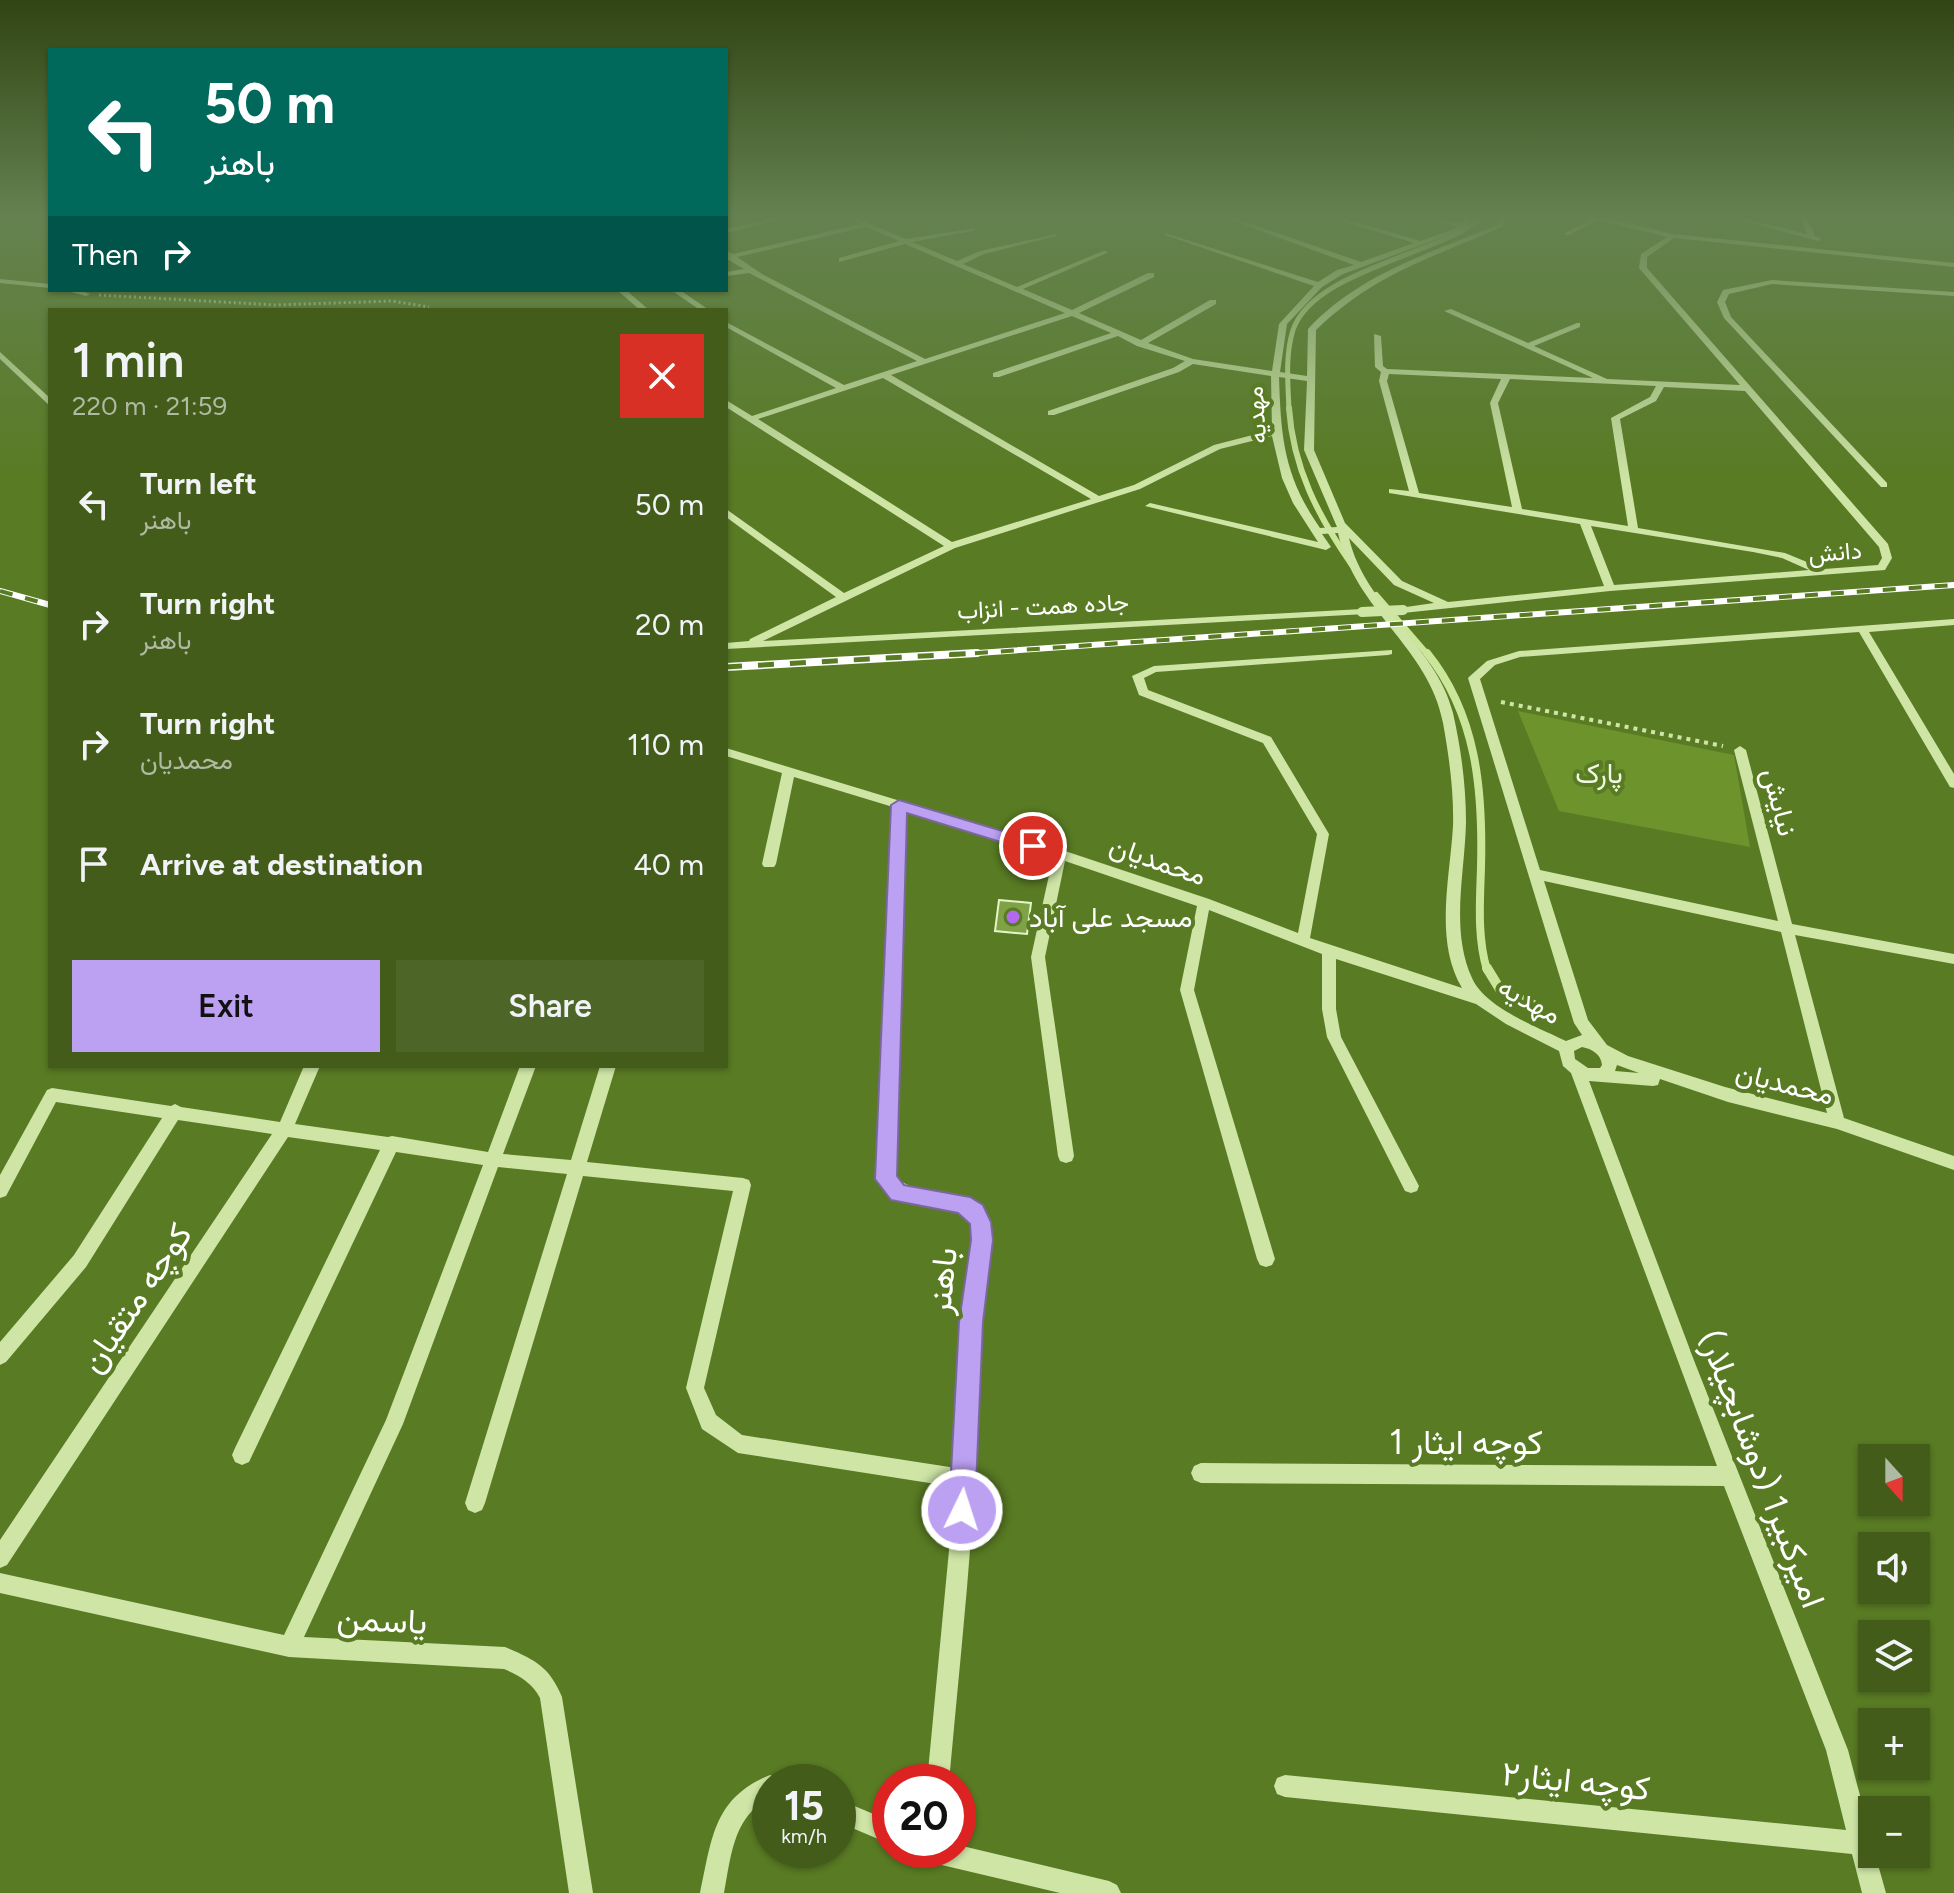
<!DOCTYPE html>
<meta charset="utf-8">
<style>
body{margin:0;font-family:Figtree,Vazirmatn,sans-serif;background:#4d6527;color:#f1f3f6;height:100vh;display:flex;flex-direction:column;font-size:30px;white-space:nowrap}
*{box-sizing:border-box;margin:0}
p{font-size:26px;color:#afbaa2}
.icon{flex:none;width:44px;height:44px;fill:none;stroke:currentColor;stroke-width:2;stroke-linecap:round;stroke-linejoin:round}
.map{position:relative;flex:1;overflow:hidden}
.details{position:absolute;left:48px;top:308px;width:680px;height:760px;display:flex;flex-direction:column;background:#435c1a;border-radius:0px;box-shadow:0 2px 6px #0004}
.details>*{flex:none}
.banner{position:absolute;left:48px;top:48px;width:680px;height:244px;border-radius:0px;box-shadow:0 2px 6px #0004;background:#00695c;color:#fff;overflow:hidden}
.needle{width:52px;rotate:159deg}
.tools{position:absolute;left:1858px;top:1444px;display:grid;gap:16px}
.tools a{display:grid;place-items:center;width:72px;height:72px;border-radius:0px;background:#435c1a;box-shadow:0 2px 6px #0004;font-size:40px}
.speed{position:absolute;left:752px;top:1764px;display:flex;gap:16px;font-size:40px;font-weight:700;text-align:center}
.speed>*{display:grid;place-content:center;width:104px;height:104px;border-radius:50%;background:#435c1a;box-shadow:0 2px 6px #0004;line-height:1}
.speed small{font-size:20px;font-weight:400}
.speed .limit{border:12px solid #d22;background:#fff;color:#111}
.pin{position:absolute;display:grid;place-items:center;width:68px;height:68px;color:#fff;margin:-34px;border:4px solid #fff;border-radius:50%;box-shadow:0 2px 8px #0007}
.me{position:absolute;width:88px;margin:-44px;rotate:4deg;stroke-linejoin:round;filter:drop-shadow(0 0 6px #0008)}
.turn{display:flex;align-items:center;gap:28px;height:168px;padding:0 24px;font-size:36px}
.turn .icon{width:104px;height:104px;stroke-width:2.5}
.turn b{display:block;font-size:56px;line-height:68px}
.then{display:flex;align-items:center;height:76px;padding:0 24px;background:#0003;gap:16px;font-size:30px}
.round{display:grid;place-items:center;flex:none;width:84px;height:84px;border-radius:0px;background:#4d6527}
.summary{display:flex;align-items:center;justify-content:space-between;height:136px;padding:0 24px}
h1{font-size:48px;font-weight:600;line-height:60px}
.cta{display:flex;gap:16px;margin-top:auto;padding:16px 24px}
.cta a{flex:1;height:92px;border-radius:0px;background:#bca0f2;color:#111;font-size:32px;font-weight:600;line-height:92px;text-align:center}
.cta a+a{background:#4d6527;color:#f1f3f6}
ul{padding:0;list-style:none}
li{display:flex;align-items:center;gap:24px;height:120px;padding:0 24px}
li div{flex:1}
li b{display:block;font-size:30px}
li em{font-style:normal}
.map>svg:first-child{display:block}
.green{fill:#6d932d}
.lines{fill:none;stroke-linecap:round;stroke-linejoin:round}
.stream-far3{stroke:#cbe69a;stroke-width:5}
.stream-far2{stroke:#cbe69a;stroke-width:6}
.stream-far1{stroke:#cbe69a;stroke-width:8}
.stream{stroke:#cbe69a;stroke-width:10}
.building{fill:#80a247;stroke:#e4f4c9;stroke-width:2}
.path-far1{stroke:#cee5a6;stroke-width:3;stroke-dasharray:2 3;stroke-linecap:butt}
.path{stroke:#cee5a6;stroke-width:4;stroke-dasharray:4 5;stroke-linecap:butt}
.minor{fill:#cee5a6;fill-rule:evenodd}
.rail-far1-casing{stroke:#fff;stroke-width:6}
.rail-casing{stroke:#fff;stroke-width:8}
.rail-far1{stroke:#597b23;stroke-width:4;stroke-dasharray:13;stroke-linecap:butt}
.rail{stroke:#597b23;stroke-width:5;stroke-dasharray:16;stroke-linecap:butt}
.minor-bridge{stroke:#cee5a6;stroke-width:10}
.route{fill:#bca0f2;stroke:#7a689d;stroke-width:2}
.poi-dot{fill:#b169f0;stroke:#597b23;stroke-width:3}
.labels{text-anchor:middle;dominant-baseline:central;stroke-width:8;stroke-linejoin:round;paint-order:stroke}
.far-street-label{font-size:24px;fill:#fff;stroke:#597b23}
.park-label{font-size:28px;fill:#f0f9e1;stroke:#597b23}
.street-label{font-size:28px;fill:#fff;stroke:#597b23}
.poi-label{font-size:28px;fill:#fff;stroke:#597b23;text-anchor:start}
.near-street-label{font-size:34px;fill:#fff;stroke:#597b23}
</style>
<div class="map">
<svg width="1954" height="1893" viewBox="0 0 1954 1893">
<rect width="100%" height="100%" fill="#597b23"/>
<!-- green -->
<polygon class="green" points="1518,711 1734,755 1750,847 1559,811"/>
<g class="lines">
<!-- stream-far3 -->
<path class="stream-far3" d="M1289,410C1288,384 1285,355 1293,330C1313,271 1436,255 1482,218"/>
<!-- stream-far2 -->
<g class="stream-far2">
<path d="M1289,408C1293,468 1318,516 1352,565"/>
<polyline points="1376,595 1428,655"/>
</g>
<!-- stream-far1 -->
<path class="stream-far1" d="M1427,653C1477,715 1483,791 1481,867C1480,901 1477,937 1487,970"/>
<!-- stream -->
<polyline class="stream" points="1487,968 1501,991 1536,1006"/>
</g>
<!-- building -->
<polygon class="building" points="999,900 1031,903 1027,934 995,931"/>
<g class="lines">
<!-- path-far1 -->
<polyline class="path-far1" points="99,295 275,305 392,301 429,307"/>
<!-- path -->
<polyline class="path" points="1501,702 1723,746"/>
<!-- minor -->
<g class="minor">
<polygon points="775,218 785,218 726,233 726,229"/>
<path d="M848,218H856L906,239L975,228L973,231L912,242L957,261L980,251L1056,234V236L984,254L963,264L1017,287L1103,251H1107V253L1023,289L1072,310L1148,273H1154V277L1079,313L1141,340L1210,300H1216V304L1148,343L1193,359L1272,371L1279,324L1314,286L1165,235V233L1318,282L1337,270L1354,265L1225,218H1234L1361,262L1414,243L1332,218H1341L1421,241L1458,227L1429,218L1461,223L1466,218H1472L1462,230L1343,274L1322,287L1287,324L1280,372L1307,376L1308,329C1359,274 1430,253 1497,225L1501,218H1507L1502,227C1431,258 1374,274 1316,330L1314,450L1345,523L1402,581L1448,602L1604,586L1580,524L1389,493V489L1409,491L1379,381L1381,372L1375,367L1374,334L1381,336L1383,366L1387,369L1593,378L1444,311L1451,309L1528,343L1577,323H1580V327L1534,346L1607,379L1740,385L1639,268L1641,254L1667,237L1599,220L1569,235H1565V233L1593,218H1607L1673,234L1954,263V267L1674,238L1647,257V268L1888,544L1892,558L1885,570L1610,591L1403,613L1399,612V608L1434,603L1394,585L1349,538C1365,607 1436,645 1453,713C1461,748 1466,786 1466,822C1465,873 1450,930 1472,978C1485,1008 1538,1027 1566,1041L1582,1035L1574,1023L1468,678L1470,676L1487,661L1519,651L1954,619V625L1869,632L1954,774V788L1950,787L1859,632L1520,657L1495,665L1480,679L1540,870L1778,921L1734,750L1740,746L1746,750L1792,924L1954,954V964L1795,935L1844,1118L1954,1156V1170L1837,1129L1728,1102L1660,1079L1658,1085L1653,1086L1589,1081L1695,1363L1848,1750L1872,1841V1854H1875L1886,1893H1862L1852,1854L1285,1797L1277,1794L1274,1786L1277,1778L1285,1775L1846,1830L1826,1750L1724,1486L1201,1483L1194,1480L1191,1473L1194,1466L1201,1463L1717,1466L1571,1073L1563,1066L1559,1051L1506,1024L1476,1004L1336,959V1009L1341,1037L1419,1186L1417,1191L1411,1193L1405,1191L1327,1037L1322,1009V954L1209,910L1194,990L1275,1259L1272,1265L1266,1267L1260,1265L1257,1259L1180,990L1197,906L1065,861L1045,957L1074,1156L1072,1161L1066,1163L1060,1161L1058,1156L1031,957L1053,857L905,811L894,1176C919,1200 967,1182 985,1215C1002,1243 981,1302 979,1334C976,1383 977,1431 975,1480C969,1581 958,1681 949,1782H927L955,1487L738,1453L702,1429L686,1388L733,1191L583,1176L485,1503L482,1510L475,1513L468,1510L465,1503L567,1174L498,1167L403,1424L304,1637L505,1647C535,1660 549,1666 562,1697L593,1893H569L540,1698C532,1683 520,1676 504,1669L289,1657L0,1593V1573L284,1635L386,1420L483,1165L396,1152L249,1462L242,1465L235,1462L232,1455L235,1448L380,1150L288,1137L7,1565L0,1568V1540L272,1134L178,1120L86,1267L6,1362L0,1365V1342L74,1255L162,1118L56,1102L6,1196L0,1198V1175L47,1090L52,1088L171,1106L175,1104L181,1107L280,1122L304,1066H320L295,1124L388,1137L392,1136L488,1152L520,1066H536L503,1154L571,1160L600,1066H616L587,1162L743,1178L749,1180L751,1185L704,1388L716,1415L742,1435L956,1468C959,1419 957,1370 962,1321C965,1295 974,1269 974,1242C974,1232 974,1222 965,1215C941,1195 896,1215 878,1179L893,807L794,777L776,864L774,867H764L762,864L782,773L726,756V748L1065,851L1209,899L1298,933L1317,834L1263,743L1139,695L1132,676L1154,666L1392,650V654L1388,655L1156,672L1144,678L1148,690L1271,737L1329,834L1310,938L1462,988C1434,941 1450,878 1453,826C1454,792 1449,756 1443,723C1429,647 1355,611 1338,533L1322,534L1331,547L1326,550L1145,506L1150,503L1318,542L1293,503L1282,478L1272,436L1220,449L1140,489L955,548L763,641L1362,609L1366,610V614L726,649V643L749,641L750,639L836,597L726,517V509L844,593L944,546L726,407V400L752,416L836,388L726,327V322L844,385L917,361L749,273L726,276V272L744,269L727,259L726,251L733,254L860,224ZM866,227L899,241L839,258V262L905,244L1065,313L925,359L762,274L737,257ZM1072,316L1111,333L993,373V377H999L1118,336L1137,346L1185,361L1173,368L1048,411V415H1054L1179,372L1193,364L1271,376L1272,430L1214,445L1134,485L1099,496L891,375ZM1389,374L1501,379L1490,403L1512,507L1419,493L1387,381ZM1279,377L1307,381L1304,450L1337,527L1320,528C1284,476 1281,439 1279,377ZM883,378L1091,499L952,542L758,419ZM1510,379L1656,386L1650,397L1611,418L1628,526L1522,509L1498,403ZM1664,387L1745,391L1879,547L1882,558L1878,565L1824,569L1785,553L1638,528L1620,419L1656,401ZM1591,526L1753,552L1782,558L1809,570L1614,585ZM1544,881L1781,932L1827,1113L1725,1087L1628,1056L1607,1045L1588,1020ZM1582,1047C1592,1049 1601,1054 1602,1065L1600,1068H1588L1575,1059L1574,1051ZM1617,1065L1639,1073L1615,1071Z"/>
<polygon points="1732,218 1742,218 1807,234 1801,218 1807,218 1815,236 1821,239 1818,241"/>
<polygon points="0,279 50,284 50,288 0,283"/>
<polygon points="1772,280 1954,292 1954,296 1772,284 1729,294 1725,302 1731,317 1887,483 1887,487 1881,487 1724,318 1717,302 1723,290"/>
<polygon points="64,290 78,290 90,294 86,296"/>
<polygon points="617,290 626,290 649,310 640,310"/>
<polygon points="671,290 680,290 709,310 700,310"/>
<polygon points="445,308 449,308 450,310 441,310"/>
<polygon points="0,352 50,398 50,406 0,359"/>
<path d="M770,1775L778,1778L780,1782H770V1798C733,1816 731,1857 724,1893H700C712,1839 713,1798 770,1775Z"/>
<polygon points="838,1799 890,1821 890,1844 838,1822"/>
<polygon points="958,1845 1109,1881 1117,1885 1121,1893 1060,1893 929,1862 921,1858 917,1850 958,1850"/>
</g>
<!-- rail-far1 casing -->
<g class="rail-far1-casing">
<g id="rail-far1">
<polyline points="0,591 50,605"/>
<polyline points="949,655 1954,585"/>
</g>
</g>
<!-- rail casing -->
<g class="rail-casing">
<polyline id="rail" points="726,667 977,653"/>
</g>
<!-- rail-far1 -->
<use href="#rail-far1" class="rail-far1"/>
<!-- rail -->
<use href="#rail" class="rail"/>
<!-- minor-bridge -->
<polyline class="minor-bridge" points="1362,612 1403,610"/>
</g>
<!-- sky -->
<linearGradient id="sky" x2="0" y2="1"><stop stop-color="#314413"/><stop offset="0.45" stop-color="#648250"/><stop offset="1" stop-color="#648250" stop-opacity="0"/></linearGradient>
<rect width="1954" height="483" fill="url(#sky)"/>
<!-- route -->
<polygon class="route" points="899,800 1039,842 1041,846 1033,852 907,813 897,1176 904,1185 970,1197 983,1205 991,1222 993,1240 983,1322 975,1510 971,1519 962,1522 953,1519 949,1510 959,1322 971,1240 970,1224 958,1213 891,1200 875,1179 891,805"/>
<!-- markers -->
<circle class="poi-dot" cx="1013" cy="917" r="8"/>
<g class="labels">
<!-- far-street labels -->
<g class="far-street-label">
<text transform="translate(1256 415) rotate(-94)">مهدیه</text>
<text transform="translate(1835 552) rotate(-5)">دانش</text>
<text transform="translate(1043 606) rotate(-3)">جاده همت - انزاب</text>
</g>
<!-- park labels -->
<g class="park-label">
<text x="1599" y="773">پارک</text>
</g>
<!-- street labels -->
<g class="street-label">
<text transform="translate(1780 802) rotate(75)">نیایش</text>
<text transform="translate(1158 860) rotate(19)">محمدیان</text>
<text transform="translate(1530 1000) rotate(29)">مهدیه</text>
<text transform="translate(1785 1083) rotate(14)">محمدیان</text>
</g>
<!-- poi labels -->
<g class="poi-label">
<text x="1029" y="917">مسجد علی آباد</text>
</g>
<!-- near-street labels -->
<g class="near-street-label">
<text transform="translate(942 1281) rotate(-84)">باهنر</text>
<text transform="translate(136 1298) rotate(-56)">کوچه متقیان</text>
<text x="1466" y="1442">کوچه ایثار 1</text>
<text transform="translate(1762 1469) rotate(69)">امیرکبیر1 (دوشابچیلار)</text>
<text transform="translate(382 1620) rotate(3)">یاسمن</text>
<text transform="translate(1576 1781) rotate(6)">کوچه ایثار۲</text>
</g>
</g>
</svg>
<div class="tools">
<a><svg class="needle" viewBox="-14 -14 28 28"><path d="M0-13l5 13h-10z" fill="#e53935"/><path d="M0 13l5-13h-10z" fill="#afbaa2"/></svg></a>
<a><svg class="icon" aria-label="sound" viewBox="0 0 24 24"><path d="M4 9h4l5-4v14l-5-4H4zM17 9q2 3 0 6"/></svg></a>
<a><svg class="icon" aria-label="layers" viewBox="0 0 24 24"><path d="M12 4l9 5-9 5-9-5zM3 14l9 5 9-5"/></svg></a>
<a>+</a>
<a>−</a>
</div>
<div class="speed"><div>15<small>km/h</small></div><div class="limit">20</div></div>
<div class="pin" style="left:1033px;top:846px;background:#d93025"><svg class="icon" aria-label="arrive" viewBox="0 0 24 24"><path d="M6 21V4h12l-3 4 3 4H6"/></svg></div>
<svg class="me" style="left:962px;top:1510px" viewBox="-20 -20 40 40"><circle r="17" fill="#bca0f2" stroke="#fff" stroke-width="3"/><path d="M0-11L8 9 0 5-8 9z" fill="#fff"/></svg>
<div class="banner">
<div class="turn"><svg class="icon" aria-label="left" viewBox="0 0 24 24"><path d="M17 20v-9H6M10 6l-5 5 5 5"/></svg><div><b>50 m</b>باهنر</div></div>
<div class="then">Then<svg class="icon" aria-label="right" viewBox="0 0 24 24"><path d="M7 20v-9h11M14 6l5 5-5 5"/></svg></div>
</div>
<section class="details">
<div class="summary"><div><h1>1 min</h1><p>220 m · 21:59</p></div><a class="round" style="background:#d93025;color:#fff"><svg class="icon" aria-label="close" viewBox="0 0 24 24"><path d="M6 6l12 12M18 6L6 18"/></svg></a></div>
<ul>
<li><svg class="icon" aria-label="left" viewBox="0 0 24 24"><path d="M17 20v-9H6M10 6l-5 5 5 5"/></svg><div><b>Turn left</b><p>باهنر</p></div><em>50 m</em></li>
<li><svg class="icon" aria-label="right" viewBox="0 0 24 24"><path d="M7 20v-9h11M14 6l5 5-5 5"/></svg><div><b>Turn right</b><p>باهنر</p></div><em>20 m</em></li>
<li><svg class="icon" aria-label="right" viewBox="0 0 24 24"><path d="M7 20v-9h11M14 6l5 5-5 5"/></svg><div><b>Turn right</b><p>محمدیان</p></div><em>110 m</em></li>
<li><svg class="icon" aria-label="arrive" viewBox="0 0 24 24"><path d="M6 21V4h12l-3 4 3 4H6"/></svg><div><b>Arrive at destination</b></div><em>40 m</em></li>
</ul>
<div class="cta"><a>Exit</a><a>Share</a></div>
</section>
</div>
